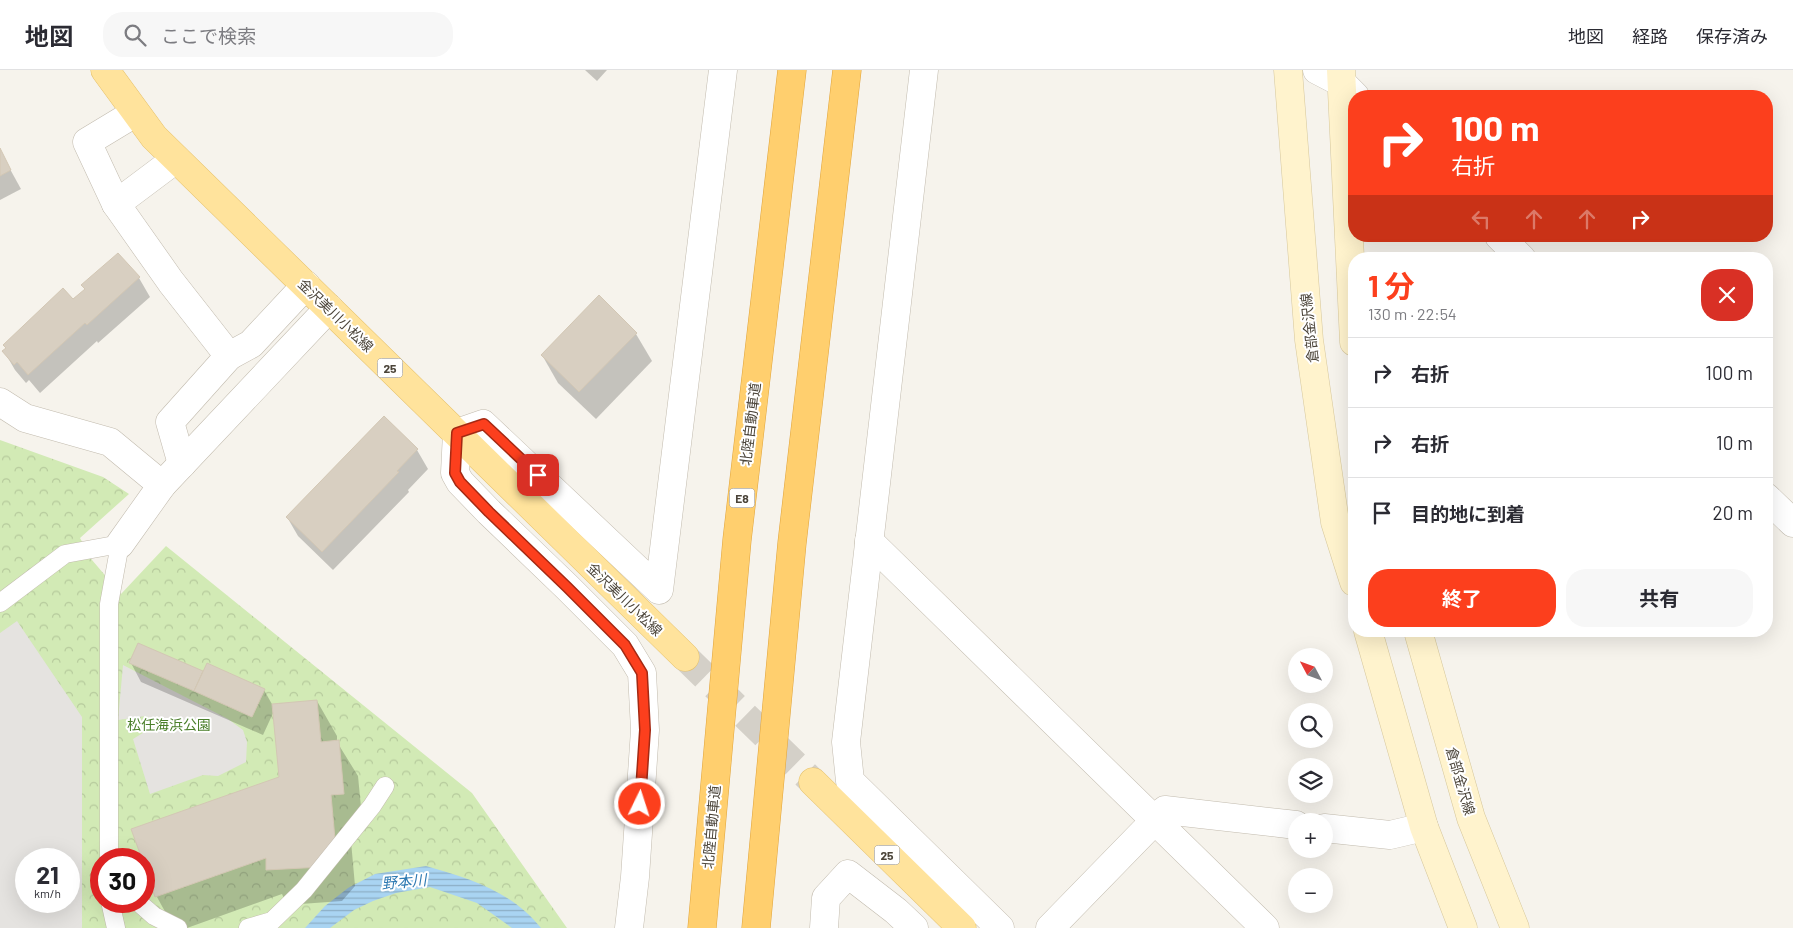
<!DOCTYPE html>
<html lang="ja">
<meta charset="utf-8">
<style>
body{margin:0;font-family:Barlow,"Noto Sans JP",sans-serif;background:#f7f7f7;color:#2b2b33;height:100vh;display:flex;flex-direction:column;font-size:19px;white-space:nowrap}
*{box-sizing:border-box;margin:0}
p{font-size:16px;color:#7c7c81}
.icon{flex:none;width:28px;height:28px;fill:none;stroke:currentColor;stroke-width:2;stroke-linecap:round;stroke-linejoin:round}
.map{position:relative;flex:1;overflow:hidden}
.side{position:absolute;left:1348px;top:182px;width:425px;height:385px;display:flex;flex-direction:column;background:#fff;border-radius:20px;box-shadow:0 5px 20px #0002}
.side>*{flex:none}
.hud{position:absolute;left:1348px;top:20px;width:425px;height:152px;border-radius:20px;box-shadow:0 5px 20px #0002;background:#fc3f1d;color:#fff;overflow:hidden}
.needle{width:32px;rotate:311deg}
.controls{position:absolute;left:1288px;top:578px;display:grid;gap:10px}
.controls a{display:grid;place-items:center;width:45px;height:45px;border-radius:50%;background:#fff;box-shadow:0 5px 20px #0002;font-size:25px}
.speed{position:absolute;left:15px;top:778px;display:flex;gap:10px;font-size:25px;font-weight:700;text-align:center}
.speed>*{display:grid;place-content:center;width:65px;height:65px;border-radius:50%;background:#fff;box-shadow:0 5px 20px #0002;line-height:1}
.speed small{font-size:12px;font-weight:400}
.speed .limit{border:8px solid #d22;background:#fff;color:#111}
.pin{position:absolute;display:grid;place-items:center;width:42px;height:42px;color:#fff;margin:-21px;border-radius:10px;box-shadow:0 2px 8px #0006}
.me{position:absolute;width:55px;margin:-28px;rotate:4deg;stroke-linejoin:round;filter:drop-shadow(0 0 4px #0008)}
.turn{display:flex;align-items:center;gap:18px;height:105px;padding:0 20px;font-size:22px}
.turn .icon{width:65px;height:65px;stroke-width:2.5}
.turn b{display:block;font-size:35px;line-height:42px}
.lanes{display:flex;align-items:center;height:48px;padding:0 20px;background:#0003;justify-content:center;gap:25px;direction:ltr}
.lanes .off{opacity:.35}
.round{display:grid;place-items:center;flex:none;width:52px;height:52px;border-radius:20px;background:#f7f7f7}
.headline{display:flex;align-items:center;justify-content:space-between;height:85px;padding:0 20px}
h1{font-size:30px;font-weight:700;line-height:38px;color:#fc3f1d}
.primary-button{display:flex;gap:10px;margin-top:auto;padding:10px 20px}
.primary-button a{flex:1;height:58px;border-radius:20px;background:#fc3f1d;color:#fff;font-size:20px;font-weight:700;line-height:58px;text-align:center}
.primary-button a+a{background:#f7f7f7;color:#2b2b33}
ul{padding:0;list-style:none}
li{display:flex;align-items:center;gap:15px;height:70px;padding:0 20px;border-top:1px solid #e1e1e2}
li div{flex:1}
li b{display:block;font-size:19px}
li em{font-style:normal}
header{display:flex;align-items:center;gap:30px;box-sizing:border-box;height:70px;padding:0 25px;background:#fff;border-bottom:1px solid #e1e1e2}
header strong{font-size:24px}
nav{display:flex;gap:28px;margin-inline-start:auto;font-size:18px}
.search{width:350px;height:45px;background:#f7f7f7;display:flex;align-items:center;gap:12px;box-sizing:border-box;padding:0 18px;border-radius:20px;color:#7c7c81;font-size:19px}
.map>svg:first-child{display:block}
.park{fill:url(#park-crowns);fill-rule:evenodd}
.parking{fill:#e5e3e0;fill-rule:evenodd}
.water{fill:url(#water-rules)}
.shadow{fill:#0003}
.building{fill:#d8cfc1;stroke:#d3c7b4}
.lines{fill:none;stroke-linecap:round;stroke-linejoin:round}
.primary-tunnel{stroke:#d4d0c8;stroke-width:28;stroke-dasharray:28 14;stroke-linecap:butt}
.lane-casing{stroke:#c2bbae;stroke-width:19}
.street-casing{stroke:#c2bbae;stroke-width:29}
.secondary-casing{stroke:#d6c79b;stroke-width:29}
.primary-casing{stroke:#e6c16a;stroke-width:29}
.highway-casing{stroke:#e0a43c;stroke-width:29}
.lane{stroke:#fff;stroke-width:18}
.street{stroke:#fff;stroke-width:28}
.secondary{stroke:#fff3cd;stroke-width:28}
.primary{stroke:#ffe39c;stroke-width:28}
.highway{stroke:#ffcf6e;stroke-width:28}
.route-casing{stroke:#a42913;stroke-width:12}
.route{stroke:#fc3f1d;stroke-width:9}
.labels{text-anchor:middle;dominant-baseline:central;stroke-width:4;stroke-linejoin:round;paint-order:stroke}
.shield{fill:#fff;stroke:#817c74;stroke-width:1}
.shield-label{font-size:12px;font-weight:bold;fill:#4b4439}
.street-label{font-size:14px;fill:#4b4439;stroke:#fff}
.park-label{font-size:14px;fill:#4a7f2a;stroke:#fff}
.water-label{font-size:15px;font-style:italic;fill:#2e7ab2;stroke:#fff}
</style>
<header>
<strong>地図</strong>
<div class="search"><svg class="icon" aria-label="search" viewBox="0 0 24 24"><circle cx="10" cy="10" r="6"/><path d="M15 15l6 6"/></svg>ここで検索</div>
<nav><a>地図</a><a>経路</a><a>保存済み</a></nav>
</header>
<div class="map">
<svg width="1793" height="858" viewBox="0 0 1793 858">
<defs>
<pattern id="park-crowns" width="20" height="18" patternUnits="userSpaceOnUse" patternTransform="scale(1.25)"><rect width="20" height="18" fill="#d2eab5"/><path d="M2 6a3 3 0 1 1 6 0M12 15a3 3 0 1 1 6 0" fill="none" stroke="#b6ca9c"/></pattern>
<pattern id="water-rules" width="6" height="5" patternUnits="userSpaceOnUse" patternTransform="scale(1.25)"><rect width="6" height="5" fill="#a9d4f2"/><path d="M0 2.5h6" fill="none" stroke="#8caec5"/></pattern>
</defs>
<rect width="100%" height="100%" fill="#f6f3ec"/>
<!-- park -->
<path class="park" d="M0,370L103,407L129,424L80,468L92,490L121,524L166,476L472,723L567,858H0ZM26,789H69V831H26ZM101,789H144V831H101Z"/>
<!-- parking -->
<g class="parking">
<path d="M17,551L82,647V858H0V563ZM26,789H69V831H26Z"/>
<polygon points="123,595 228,649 243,660 247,672 246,692 218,706 203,705 150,724 133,669 159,653 146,646 118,650"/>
</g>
<!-- water -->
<path class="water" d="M426,796C469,808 513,822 541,858H512L477,833L430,817L396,823L373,831L354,840L330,858H305L325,836L348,818L375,804Z"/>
<!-- shadow -->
<g class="shadow">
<polygon points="585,0 607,0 597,11"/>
<polygon points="0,81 21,119 0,130"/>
<polygon points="118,184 139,208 150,227 98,273 97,271 40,323 29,310 26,313 15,300 4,281 73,231 85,220 83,215"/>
<polygon points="636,264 652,291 596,349 558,313 542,285"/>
<polygon points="384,347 417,380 428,399 408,420 409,422 333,500 298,466 287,447"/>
<polygon points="139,575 203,603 264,620 273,636 317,631 337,666 337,672 358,706 363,758 350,760 355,816 342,831 287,835 282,824 187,858 174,858 157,827 144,789 280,708 274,641 263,665 141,612 131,593"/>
</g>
<!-- building -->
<g class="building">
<polygon points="0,78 11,100 0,106"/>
<polygon points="118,183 140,207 87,255 85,253 28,305 17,292 14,295 2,281 6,278 3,275 63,218 73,229 85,219 81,215"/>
<polygon points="599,225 637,263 579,322 541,285"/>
<polygon points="384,346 418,379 397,401 399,402 322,482 286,447"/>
<polygon points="138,573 203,601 194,621 129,593"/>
<polygon points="207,593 265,619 252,647 194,621"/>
<polygon points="317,630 321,672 339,670 344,724 331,725 336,780 322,797 266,800 266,788 155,827 144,794 144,789 142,789 131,759 279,707 272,634"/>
</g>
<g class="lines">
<!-- primary-tunnel -->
<polyline class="primary-tunnel" points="685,587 813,712"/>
<!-- lane casing -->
<g class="lane-casing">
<g id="lane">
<polyline points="0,533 65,484 120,474 109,534 109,789"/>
<polyline points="110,831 116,858"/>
<polyline points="137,831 154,846 178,858"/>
<polyline points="248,858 272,851 304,820 372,736 385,716"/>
</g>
</g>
<!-- street casing -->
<g class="street-casing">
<g id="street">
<polyline points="924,0 846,672 850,711 1000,858"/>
<polyline points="1317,0 1342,13 1355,26"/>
<polyline points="135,43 87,72 116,134 171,212 229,286 170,352 182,394"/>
<polyline points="116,134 176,89"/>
<polyline points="1499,166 1522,189"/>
<polyline points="229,286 251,274 306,215"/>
<polyline points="0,332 25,348 110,372 162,415"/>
<polyline points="1766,427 1793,453"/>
<polyline points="869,471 1265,858"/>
<polyline points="120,474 162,415 329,238"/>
<polyline points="1324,758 1390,765 1424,757"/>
<polyline points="629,858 635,807 645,660 642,603 625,575 567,517 489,442 460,412 455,403 457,363 483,354 659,520 723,0"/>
<polyline points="824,858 826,828 848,804 896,841 914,858"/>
<polyline points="1050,858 1165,740 1296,755"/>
</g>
</g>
<!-- secondary casing -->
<g class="secondary-casing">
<g id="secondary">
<polyline points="1288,0 1309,270 1335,452 1354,512"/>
<polyline points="1341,0 1354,272"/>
<polyline points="1368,561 1424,757 1463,858"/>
<polyline points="1418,561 1471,748 1515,858"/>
</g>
</g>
<!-- primary casing -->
<g class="primary-casing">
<g id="primary">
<polyline points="105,0 154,67 685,587"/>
<polyline points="813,712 962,858"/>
</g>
</g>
<!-- highway casing -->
<g class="highway-casing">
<g id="highway">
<polyline points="702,858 737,470 792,0"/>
<polyline points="756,858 792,473 847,0"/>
</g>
</g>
<!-- lane -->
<use href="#lane" class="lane"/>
<!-- street -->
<use href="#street" class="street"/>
<!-- secondary -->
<use href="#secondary" class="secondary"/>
<!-- primary -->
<use href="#primary" class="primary"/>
<!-- highway -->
<use href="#highway" class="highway"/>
</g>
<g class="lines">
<!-- route casing -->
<g class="route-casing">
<polyline id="route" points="538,405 484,354 457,363 455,403 460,412 489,442 567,517 625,575 642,603 645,660 640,734"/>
</g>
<!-- route -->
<use href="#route" class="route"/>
</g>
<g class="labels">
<!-- shield labels -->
<g class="shield">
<rect x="377.5" y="288.5" width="25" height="19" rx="4"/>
<rect x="729.5" y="418.5" width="25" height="19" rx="4"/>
<rect x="874.5" y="775.5" width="25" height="19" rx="4"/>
</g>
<g class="shield-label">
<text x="390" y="298">25</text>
<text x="742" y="428">E8</text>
<text x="887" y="785">25</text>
</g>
<!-- street labels -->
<g class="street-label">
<text transform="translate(336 245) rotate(44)">金沢美川小松線</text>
<text transform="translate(1309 258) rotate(-96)">倉部金沢線</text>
<text transform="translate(750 354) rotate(-83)">北陸自動車道</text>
<text transform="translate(625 529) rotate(44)">金沢美川小松線</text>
<text transform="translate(1461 711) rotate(74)">倉部金沢線</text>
<text transform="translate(711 757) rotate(-85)">北陸自動車道</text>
</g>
<!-- park labels -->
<g class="park-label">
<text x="169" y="654">松任海浜公園</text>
</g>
<!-- water labels -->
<g class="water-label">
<text transform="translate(404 811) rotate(-5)">野本川</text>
</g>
</g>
</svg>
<div class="controls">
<a><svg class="needle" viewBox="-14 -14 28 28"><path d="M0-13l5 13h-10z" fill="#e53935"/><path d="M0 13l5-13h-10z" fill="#7c7c81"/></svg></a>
<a><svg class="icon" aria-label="search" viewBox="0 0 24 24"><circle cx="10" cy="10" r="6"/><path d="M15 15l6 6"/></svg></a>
<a><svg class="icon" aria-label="layers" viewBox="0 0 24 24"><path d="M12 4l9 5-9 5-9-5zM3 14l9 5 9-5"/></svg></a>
<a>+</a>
<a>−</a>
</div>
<div class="speed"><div>21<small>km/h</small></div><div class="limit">30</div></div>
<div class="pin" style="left:538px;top:405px;background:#d93025"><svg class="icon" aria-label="arrive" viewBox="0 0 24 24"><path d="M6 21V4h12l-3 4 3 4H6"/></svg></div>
<svg class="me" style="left:640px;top:734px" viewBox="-20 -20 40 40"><circle r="17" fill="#fc3f1d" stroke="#fff" stroke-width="3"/><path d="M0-11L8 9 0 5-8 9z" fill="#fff"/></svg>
<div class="hud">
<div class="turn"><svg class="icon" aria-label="right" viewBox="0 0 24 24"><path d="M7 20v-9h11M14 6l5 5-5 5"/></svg><div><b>100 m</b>右折</div></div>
<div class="lanes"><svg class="icon off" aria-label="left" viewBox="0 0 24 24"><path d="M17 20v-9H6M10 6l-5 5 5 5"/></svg><svg class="icon off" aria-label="ahead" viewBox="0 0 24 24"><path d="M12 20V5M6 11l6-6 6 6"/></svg><svg class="icon off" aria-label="ahead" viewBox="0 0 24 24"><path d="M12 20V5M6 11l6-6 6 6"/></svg><svg class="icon" aria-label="right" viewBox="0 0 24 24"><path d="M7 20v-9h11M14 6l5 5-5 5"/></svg></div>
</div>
<section class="side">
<div class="headline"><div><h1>1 分</h1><p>130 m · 22:54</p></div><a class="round" style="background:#d93025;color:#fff"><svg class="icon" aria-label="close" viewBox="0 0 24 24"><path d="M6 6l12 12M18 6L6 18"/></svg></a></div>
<ul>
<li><svg class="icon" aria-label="right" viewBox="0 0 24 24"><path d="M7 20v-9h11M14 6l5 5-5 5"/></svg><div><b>右折</b></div><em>100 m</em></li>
<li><svg class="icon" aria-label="right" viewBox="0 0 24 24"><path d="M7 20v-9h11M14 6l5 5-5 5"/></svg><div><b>右折</b></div><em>10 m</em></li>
<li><svg class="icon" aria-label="arrive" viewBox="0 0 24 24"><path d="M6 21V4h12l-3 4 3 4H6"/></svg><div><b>目的地に到着</b></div><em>20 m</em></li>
</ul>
<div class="primary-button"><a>終了</a><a>共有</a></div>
</section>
</div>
